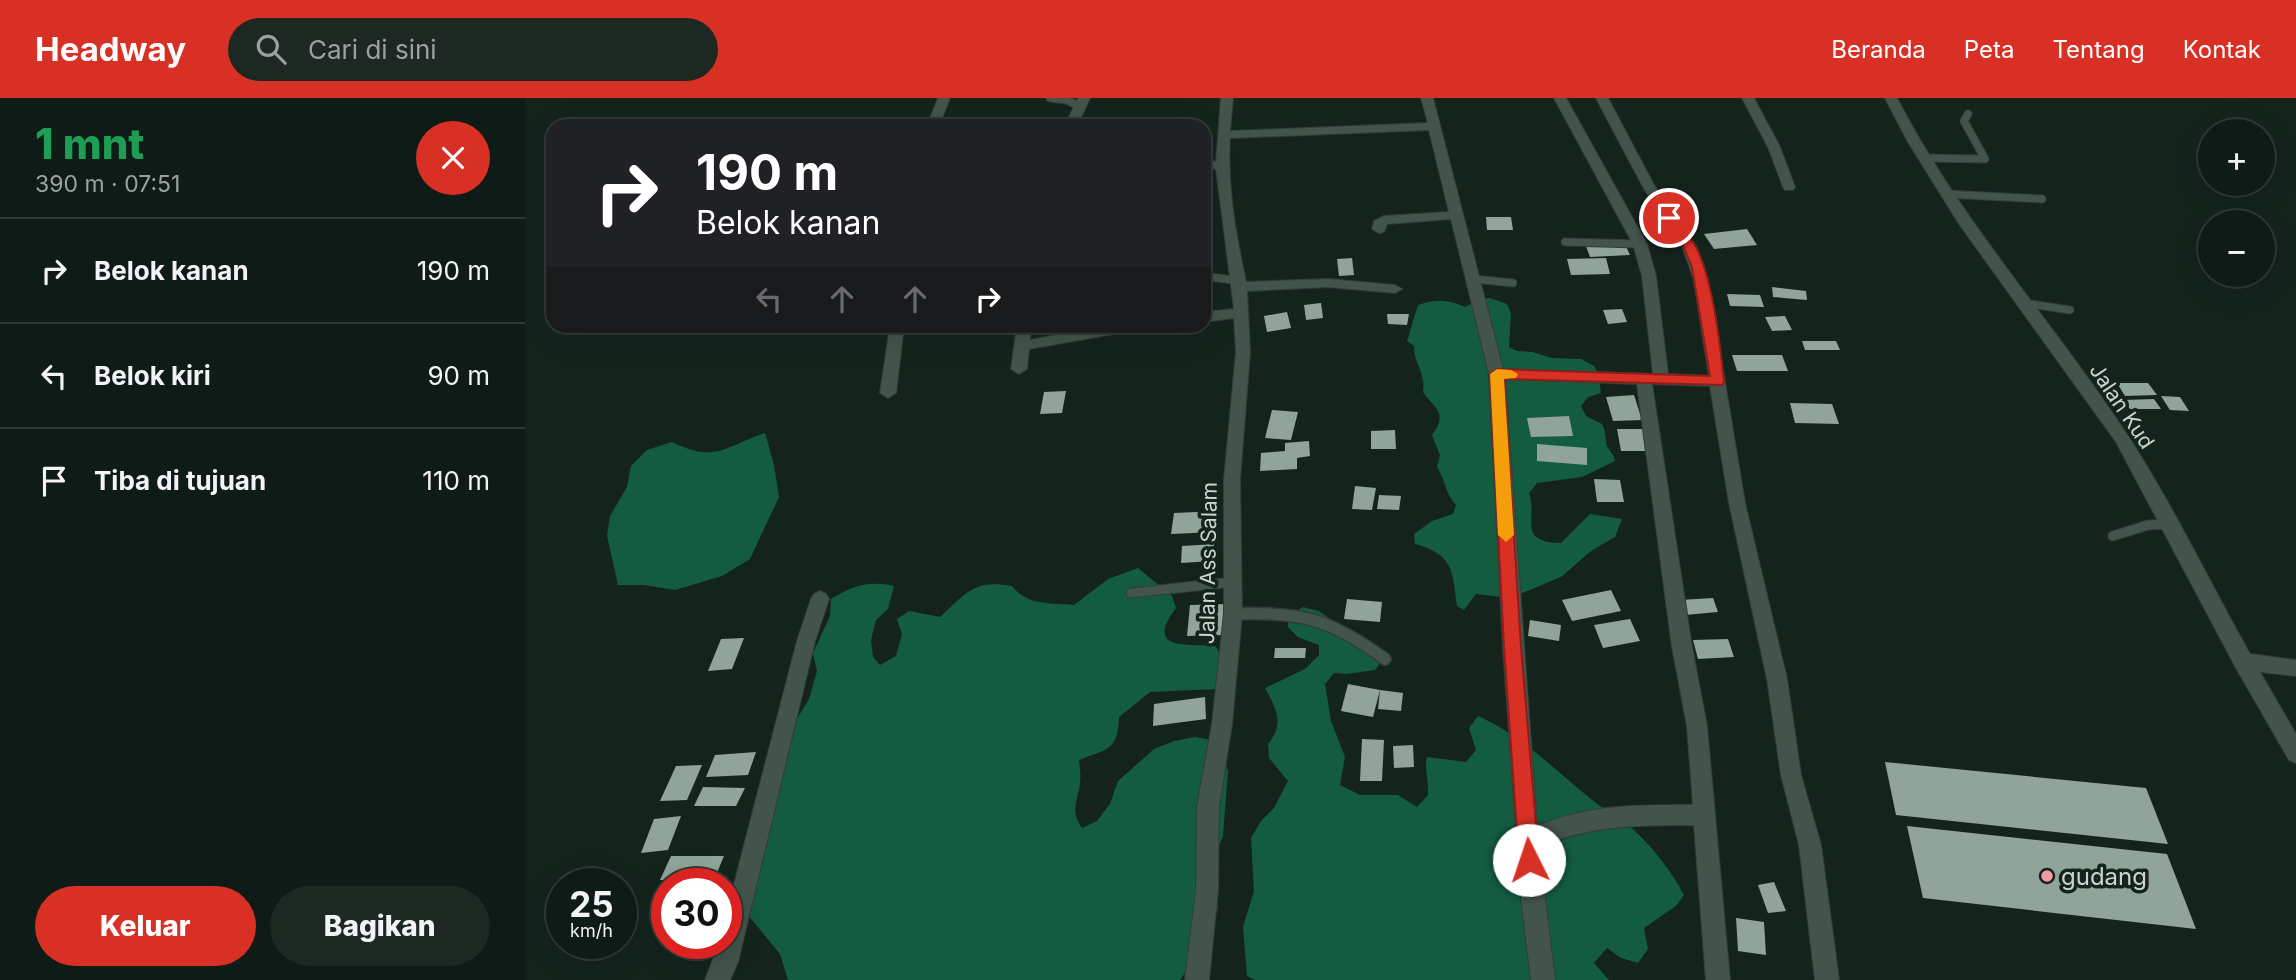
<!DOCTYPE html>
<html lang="id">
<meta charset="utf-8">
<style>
body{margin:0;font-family:Inter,sans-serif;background:#1d2823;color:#f1f3f6;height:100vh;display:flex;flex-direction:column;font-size:26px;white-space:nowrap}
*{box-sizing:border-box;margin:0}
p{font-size:23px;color:#9ba1a1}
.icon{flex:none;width:38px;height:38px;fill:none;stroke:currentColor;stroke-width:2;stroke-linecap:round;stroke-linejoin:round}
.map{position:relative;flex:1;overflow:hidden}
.drawer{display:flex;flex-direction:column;background:#0f1b16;width:525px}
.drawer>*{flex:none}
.top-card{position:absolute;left:21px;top:21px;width:665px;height:214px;border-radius:21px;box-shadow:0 7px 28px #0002,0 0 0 2px #2f3935;background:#202124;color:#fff;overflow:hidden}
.buttons{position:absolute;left:1673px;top:21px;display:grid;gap:14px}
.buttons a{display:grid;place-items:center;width:77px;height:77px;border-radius:50%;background:#0f1b16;box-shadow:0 7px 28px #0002,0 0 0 2px #2f3935;font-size:35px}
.speed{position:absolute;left:21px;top:770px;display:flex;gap:14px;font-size:35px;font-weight:700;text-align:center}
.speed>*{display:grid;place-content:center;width:91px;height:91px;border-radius:50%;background:#0f1b16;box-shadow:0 7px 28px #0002,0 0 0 2px #2f3935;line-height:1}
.speed small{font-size:18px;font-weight:400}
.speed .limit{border:10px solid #d22;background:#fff;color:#111}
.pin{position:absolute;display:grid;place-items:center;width:60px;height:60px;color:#fff;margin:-30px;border:4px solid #fff;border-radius:50%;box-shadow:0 2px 7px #0007}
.me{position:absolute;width:77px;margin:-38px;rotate:356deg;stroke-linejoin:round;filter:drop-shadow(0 0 5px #0008)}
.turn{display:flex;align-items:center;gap:24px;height:147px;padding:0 35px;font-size:32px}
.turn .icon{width:91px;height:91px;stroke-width:2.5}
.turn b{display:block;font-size:49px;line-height:60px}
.lanes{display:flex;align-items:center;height:66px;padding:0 35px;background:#0003;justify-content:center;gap:35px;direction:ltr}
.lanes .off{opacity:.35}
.round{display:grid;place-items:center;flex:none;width:74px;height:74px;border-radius:37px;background:#1d2823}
.headline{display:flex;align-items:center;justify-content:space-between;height:119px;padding:0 35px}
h1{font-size:42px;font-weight:800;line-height:52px;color:#1e9e55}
.button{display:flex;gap:14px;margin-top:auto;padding:14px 35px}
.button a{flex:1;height:80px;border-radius:42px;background:#d93025;color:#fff;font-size:28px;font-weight:800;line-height:80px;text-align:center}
.button a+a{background:#1d2823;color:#f1f3f6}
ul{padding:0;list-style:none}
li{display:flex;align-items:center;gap:21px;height:105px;padding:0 35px;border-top:2px solid #2f3935}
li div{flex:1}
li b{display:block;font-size:26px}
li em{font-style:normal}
header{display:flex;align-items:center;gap:42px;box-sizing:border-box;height:98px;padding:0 35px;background:#d93025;color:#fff}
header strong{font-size:33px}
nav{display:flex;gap:38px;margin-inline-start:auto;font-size:24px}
.search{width:490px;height:63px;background:#1d2823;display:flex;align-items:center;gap:18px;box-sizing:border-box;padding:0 24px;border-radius:38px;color:#9ba1a1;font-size:26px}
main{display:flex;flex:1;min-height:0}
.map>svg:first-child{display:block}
.forest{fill:#135c40}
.building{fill:#90a499}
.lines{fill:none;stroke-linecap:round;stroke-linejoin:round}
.service-far2-casing{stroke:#323d37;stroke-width:9}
.service-far1-casing{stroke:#323d37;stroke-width:11}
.service-casing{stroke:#323d37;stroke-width:14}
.minor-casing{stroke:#323d37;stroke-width:2}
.service-far2{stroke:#42544b;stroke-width:7}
.service-far1{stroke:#42544b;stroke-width:9}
.service{stroke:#42544b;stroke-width:11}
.minor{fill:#42544b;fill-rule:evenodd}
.route{fill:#d93025;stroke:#8d1f18;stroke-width:2}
.slow{fill:#f59e0b}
.poi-dot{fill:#f49aa4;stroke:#14241d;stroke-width:2.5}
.labels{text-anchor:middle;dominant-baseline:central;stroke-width:7;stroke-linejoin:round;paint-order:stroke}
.street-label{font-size:21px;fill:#cbd5cf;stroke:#14241d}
.near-poi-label{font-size:24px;fill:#cbd5cf;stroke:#14241d;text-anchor:start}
</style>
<header>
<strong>Headway</strong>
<div class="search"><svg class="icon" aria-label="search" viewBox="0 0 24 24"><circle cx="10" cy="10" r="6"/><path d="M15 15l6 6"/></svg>Cari di sini</div>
<nav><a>Beranda</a><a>Peta</a><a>Tentang</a><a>Kontak</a></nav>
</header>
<main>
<section class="drawer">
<div class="headline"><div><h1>1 mnt</h1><p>390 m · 07:51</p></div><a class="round" style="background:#d93025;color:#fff"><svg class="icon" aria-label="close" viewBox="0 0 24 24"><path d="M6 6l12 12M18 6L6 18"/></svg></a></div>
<ul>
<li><svg class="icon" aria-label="right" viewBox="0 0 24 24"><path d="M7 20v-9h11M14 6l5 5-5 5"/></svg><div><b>Belok kanan</b></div><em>190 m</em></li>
<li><svg class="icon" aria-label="left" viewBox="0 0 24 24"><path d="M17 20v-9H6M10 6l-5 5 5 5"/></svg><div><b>Belok kiri</b></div><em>90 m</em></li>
<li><svg class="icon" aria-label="arrive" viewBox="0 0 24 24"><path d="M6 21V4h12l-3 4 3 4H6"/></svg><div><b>Tiba di tujuan</b></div><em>110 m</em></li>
</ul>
<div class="button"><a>Keluar</a><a>Bagikan</a></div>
</section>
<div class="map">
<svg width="1771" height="882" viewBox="0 0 1771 882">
<rect width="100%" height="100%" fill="#14241d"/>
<!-- forest -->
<g class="forest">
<path d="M965,200L982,206L986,215L984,249L992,253L1007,254L1027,260L1056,261L1069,268L1073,275L1076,295L1063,299L1056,308L1061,318L1077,326C1081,333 1080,341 1082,348C1085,354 1089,356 1090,363L1057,379L1012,385L1004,395C1013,421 991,444 1036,445L1065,416L1097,421L1090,439L1066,453L1036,479L985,500L951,496L939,512L932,508C927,472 929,457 890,446L889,436L907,423L928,416L931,407C920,395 921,383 912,369L915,357L907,337C923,315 911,312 898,294C901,274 889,267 889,248L882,243L893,207C910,201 924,201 940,209L956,201Z"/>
<path d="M240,335L249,367L254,399L225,461L197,478L150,492L119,487H93L82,438L85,418L102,389L106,368L122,352L147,344C190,365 198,350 240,335Z"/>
<path d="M613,470L647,498L651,510C618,554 664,545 690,548L702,565L692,591L625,594L594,619C593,652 583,651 554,662C555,669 556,678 555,686C552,705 545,713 557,730L572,723L585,706L593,683L629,651L649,643L670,639L687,642L695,649L703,673L698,738L689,760L693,811L684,831L665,850L660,875L655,882H263L255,856L218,811L257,645L284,601L292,573L288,555L305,518L306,501C327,488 344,482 369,488L363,511L351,522L346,542L348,559L355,567L371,558L377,536L372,521L384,513L415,519C441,495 449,481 487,488C502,508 526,505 549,507L583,481Z"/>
<path d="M778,509L794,513L859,560L850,572L822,576L809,575L800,586L806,623L820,659L815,687L835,697H873L892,709L903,697C904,683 899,672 902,659L941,664L951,652L944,630L953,618C996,637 1030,672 1066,701C1080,713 1097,720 1110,733C1129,751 1147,774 1159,797L1151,808L1119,830L1123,851L1113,865L1096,860L1082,850L1069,865L1084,882H730L722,878L718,829L729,793L726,740L736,723L749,710L763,683L744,660L743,646C760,626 751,610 740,590L780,571L794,557V547L773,539L763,529V519Z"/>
</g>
<!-- building -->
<g class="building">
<polygon points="961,119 986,119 988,132 962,132"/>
<polygon points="1222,131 1232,147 1189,151 1179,136"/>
<polygon points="1100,146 1105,157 1065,159 1061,148"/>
<polygon points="827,160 829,177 814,178 812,161"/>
<polygon points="1081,160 1085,176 1046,177 1042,161"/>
<polygon points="1247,189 1281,193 1282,202 1248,199"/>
<polygon points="1202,196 1235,197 1239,209 1205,208"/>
<polygon points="796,205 798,220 781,222 779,207"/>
<polygon points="1097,211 1102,224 1083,226 1078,212"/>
<polygon points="762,214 766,230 742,234 739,218"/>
<polygon points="862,216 884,216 882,227 863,226"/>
<polygon points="1260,218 1267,232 1247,233 1240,219"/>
<polygon points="1277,243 1311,243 1315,252 1280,252"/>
<polygon points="1207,257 1257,257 1263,273 1212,273"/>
<polygon points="1592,285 1623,285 1632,297 1600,298"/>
<polygon points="541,293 537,315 515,316 519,294"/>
<polygon points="1109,297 1117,322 1088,323 1081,299"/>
<polygon points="1636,298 1655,299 1664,313 1645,312"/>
<polygon points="1629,301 1636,311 1605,311 1598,302"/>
<polygon points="1265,305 1307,306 1314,326 1270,325"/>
<polygon points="747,312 773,314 766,342 740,340"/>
<polygon points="1044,318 1048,338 1006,339 1002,320"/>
<polygon points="1092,331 1120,331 1125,353 1096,353"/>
<polygon points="870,332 871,351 846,351 846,333"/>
<polygon points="784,343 785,358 772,360 772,371 735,373 736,355 760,353 760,345"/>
<polygon points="1012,346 1062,350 1062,367 1012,363"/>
<polygon points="1069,381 1095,382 1099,404 1072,404"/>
<polygon points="830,388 851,390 847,412 827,411"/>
<polygon points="854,397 876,398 874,412 852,411"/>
<polygon points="693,413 691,434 646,436 649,415"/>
<polygon points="689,446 688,463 656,465 657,448"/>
<polygon points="1086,492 1096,513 1047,523 1037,502"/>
<polygon points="1188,500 1193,514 1160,517 1155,502"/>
<polygon points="822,501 857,504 855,524 819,521"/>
<polygon points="702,506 700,537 662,538 665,507"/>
<polygon points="1105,521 1115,543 1078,550 1069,527"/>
<polygon points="1005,522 1036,527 1034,543 1003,538"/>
<polygon points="219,540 207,571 183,573 196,541"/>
<polygon points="1203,541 1209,559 1173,561 1168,542"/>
<polygon points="750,550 781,550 780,560 749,560"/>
<polygon points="823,586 855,592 848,619 816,613"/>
<polygon points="855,592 878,595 876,613 853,611"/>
<polygon points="680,599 681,621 628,628 629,606"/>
<polygon points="837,641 859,642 857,683 835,683"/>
<polygon points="888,647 889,669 869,670 868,648"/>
<polygon points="231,654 223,677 181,679 190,657"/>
<polygon points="1360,664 1621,690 1643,746 1371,717"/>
<polygon points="177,667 162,702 135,703 151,668"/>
<polygon points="178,689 220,690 211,708 169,708"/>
<polygon points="156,718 143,752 116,755 129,721"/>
<polygon points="1382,728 1642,756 1671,831 1398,800"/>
<polygon points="146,758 199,758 189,782 135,782"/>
<polygon points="1249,784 1261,813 1243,815 1233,787"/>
<polygon points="1211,820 1239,824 1241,857 1213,853"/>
</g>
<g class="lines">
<!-- service-far2 casing -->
<g class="service-far2-casing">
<g id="service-far2">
<polyline points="525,0 541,2 554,8"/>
<polyline points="1398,60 1460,61 1439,23 1443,16"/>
<polyline points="1420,96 1517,101"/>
<polyline points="1040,144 1115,146"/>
<polyline points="679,178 714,183"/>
<polyline points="949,181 988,185"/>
<polyline points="1499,205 1545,212"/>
</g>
</g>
<!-- service-far1 casing -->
<g class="service-far1-casing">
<g id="service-far1">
<polyline points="1588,438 1623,427 1645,426"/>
<polyline points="606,495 708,484"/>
</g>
</g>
<!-- service casing -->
<g class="service-casing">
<path id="service" d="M708,516C776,513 805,521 860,561"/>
</g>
<!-- minor casing -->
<g class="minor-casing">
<g id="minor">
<polygon points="413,0 425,0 414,28 402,28"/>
<polygon points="553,0 565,0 552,28 540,28"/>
<path d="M696,0H708L705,33L903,25L896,0H908L978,271L1128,276L1117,178L1108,146L1029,0H1041L1122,146L1131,178L1143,276L1184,278L1169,182L1157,148L1118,89L1071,0H1083L1130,89L1171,148L1183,182L1220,405L1262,581L1276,677L1296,747L1314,882H1290L1274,747L1256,677L1242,581L1204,405L1185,288L1127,286L1167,549L1182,628L1205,882H1181L1169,727C1115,727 1065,727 1014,749L1030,882H1006L996,800L978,549L964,276L926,121L862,126L859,134L854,135L847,131L849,123L859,118L924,114L904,32L705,40C702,89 711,137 721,184L803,181L870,187L877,191L870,195L803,189L722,193L725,254L715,381L717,516L707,626L694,709L693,792L684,882H660L671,792L672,709L687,626L699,516V381L711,254L709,220L679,224V214L709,211L691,71L679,70V62L691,64ZM980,281L1112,286L1147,549L1162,628L1168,707C1112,707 1065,706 1012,728Z"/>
<polygon points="1217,0 1229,0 1255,49 1270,89 1268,92 1260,92 1258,89 1243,49"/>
<path d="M1360,0H1372C1433,118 1517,211 1591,320C1642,394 1681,478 1725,556L1771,562V578L1735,574L1771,636V665L1764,662L1711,570L1591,344L1434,126L1383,44Z"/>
<polygon points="365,228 379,228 371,295 363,300 355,295"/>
<polygon points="492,228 506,228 505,242 582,228 612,228 605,233 504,251 502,271 494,276 486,271"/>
<polygon points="295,493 301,496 304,501 290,543 213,864 205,882 180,882 194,845 201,845 201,817 272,543 286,501 289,496"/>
</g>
</g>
<!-- service-far2 -->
<use href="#service-far2" class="service-far2"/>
<!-- service-far1 -->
<use href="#service-far1" class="service-far1"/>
<!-- service -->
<use href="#service" class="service"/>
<!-- minor -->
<use href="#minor" class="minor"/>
</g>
<!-- route -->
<path class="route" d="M1144,116L1148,117C1156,128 1165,138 1171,149C1188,183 1195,245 1199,284L1197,287L979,281L996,549L1014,762L1011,770L1004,772L997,770L994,762L979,549L965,276L972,271L1185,278L1167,169L1158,148L1138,120Z"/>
<!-- slow -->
<polygon class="slow" points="972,271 986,272 993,276 991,280 979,281 989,437 981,444 973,437 965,276"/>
<!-- markers -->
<circle class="poi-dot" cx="1522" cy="778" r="7"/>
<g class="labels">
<!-- street labels -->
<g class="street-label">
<text transform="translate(1597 308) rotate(56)">Jalan Kud</text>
<text transform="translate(683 465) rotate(-89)">Jalan Ass Salam</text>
</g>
<!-- near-poi labels -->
<g class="near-poi-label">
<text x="1536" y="778">gudang</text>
</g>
</g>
</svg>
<div class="buttons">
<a>+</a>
<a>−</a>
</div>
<div class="speed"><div>25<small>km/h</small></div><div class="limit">30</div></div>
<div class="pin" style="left:1144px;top:120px;background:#d93025"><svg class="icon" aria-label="arrive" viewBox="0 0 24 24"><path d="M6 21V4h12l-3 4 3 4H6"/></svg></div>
<svg class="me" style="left:1004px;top:762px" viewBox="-20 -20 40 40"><circle r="19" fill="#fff"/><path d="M0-13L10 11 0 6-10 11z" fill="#d93025"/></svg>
<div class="top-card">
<div class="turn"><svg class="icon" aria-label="right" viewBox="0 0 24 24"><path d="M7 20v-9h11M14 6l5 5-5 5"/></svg><div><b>190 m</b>Belok kanan</div></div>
<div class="lanes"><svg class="icon off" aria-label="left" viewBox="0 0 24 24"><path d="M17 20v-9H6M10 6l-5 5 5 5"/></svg><svg class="icon off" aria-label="ahead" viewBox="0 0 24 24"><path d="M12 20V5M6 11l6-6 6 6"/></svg><svg class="icon off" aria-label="ahead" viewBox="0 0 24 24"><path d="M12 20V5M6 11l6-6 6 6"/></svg><svg class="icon" aria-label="right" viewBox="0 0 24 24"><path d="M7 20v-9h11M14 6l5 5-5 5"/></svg></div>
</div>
</div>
</main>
